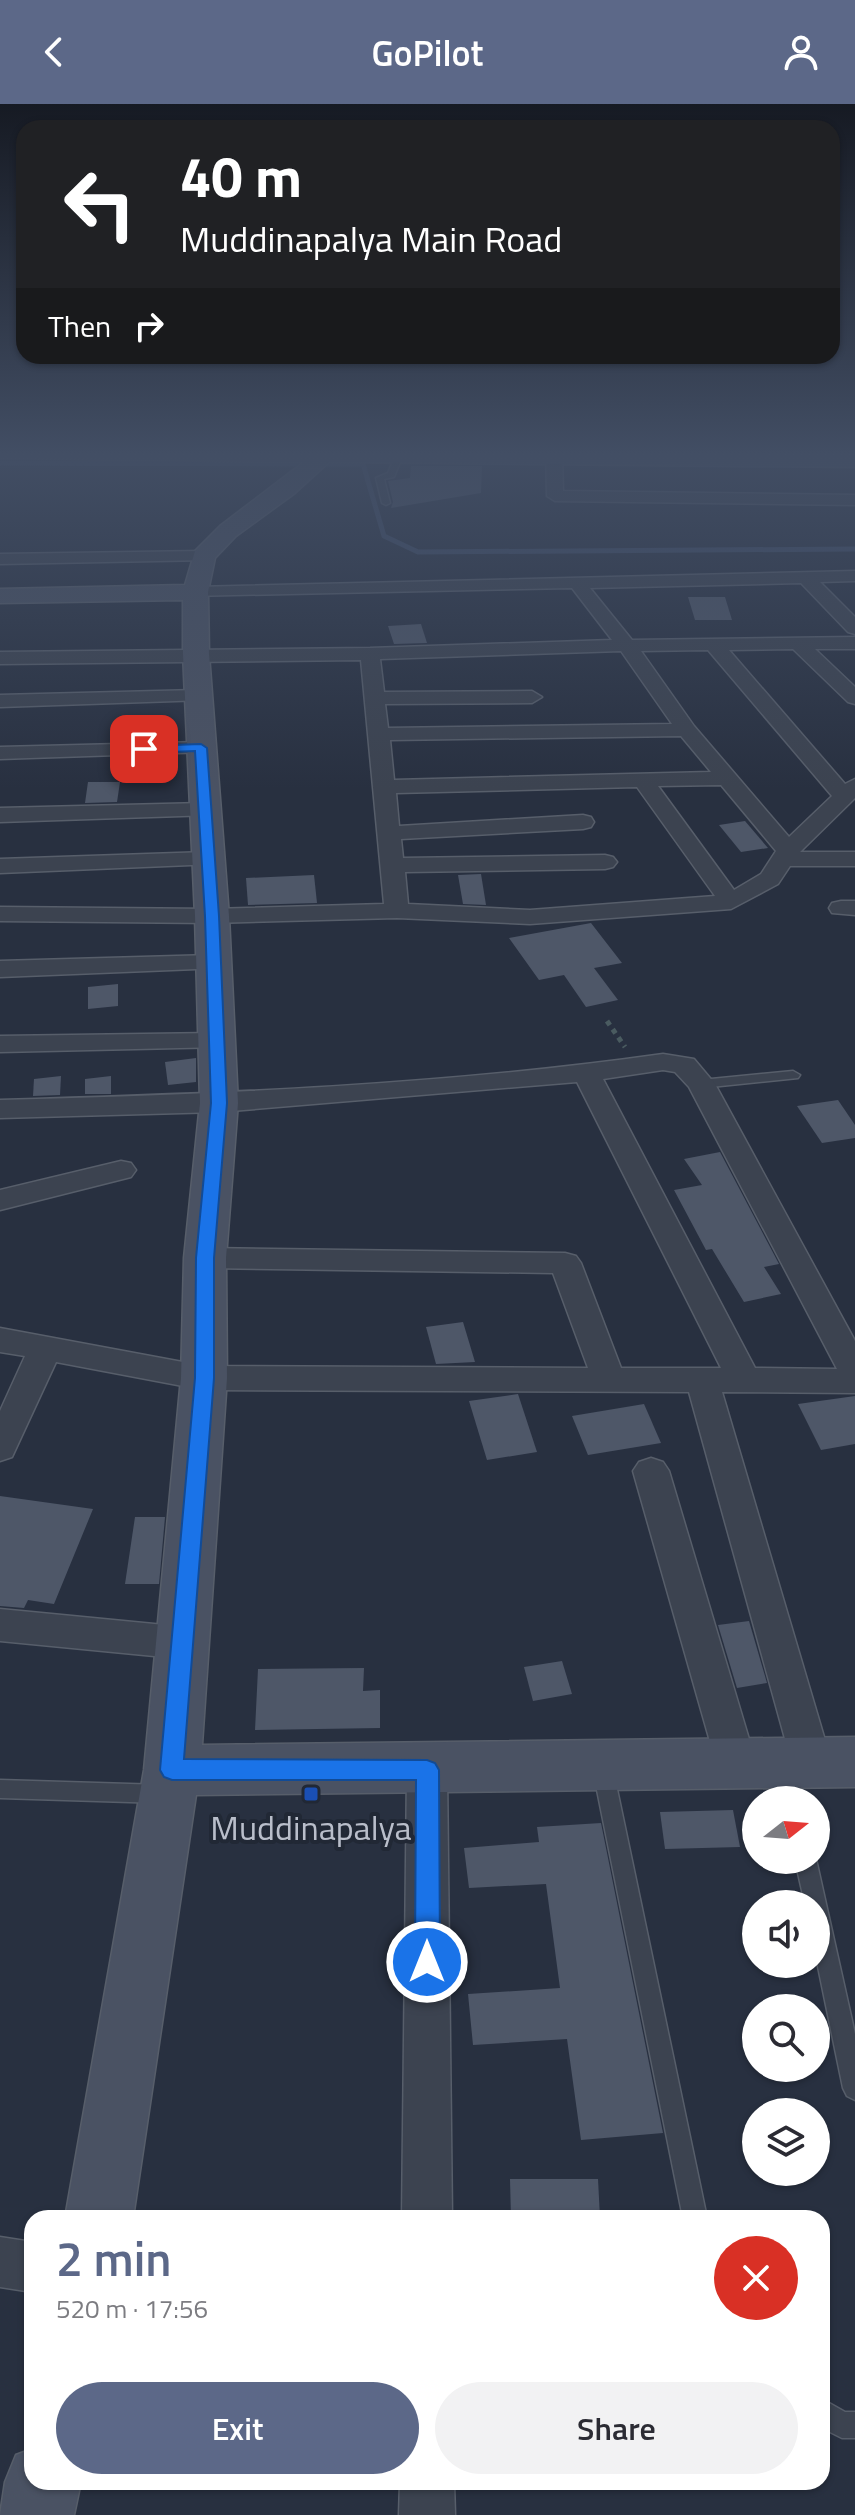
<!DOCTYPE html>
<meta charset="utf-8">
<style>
body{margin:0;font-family:"Titillium Web",sans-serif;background:#f2f2f3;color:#2b2b33;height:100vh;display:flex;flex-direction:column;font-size:30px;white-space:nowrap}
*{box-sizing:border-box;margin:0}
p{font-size:26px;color:#7c7c81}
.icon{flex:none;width:44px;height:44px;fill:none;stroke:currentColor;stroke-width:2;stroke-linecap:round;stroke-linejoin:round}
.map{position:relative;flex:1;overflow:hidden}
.side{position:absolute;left:24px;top:2106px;width:806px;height:280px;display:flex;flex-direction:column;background:#fff;border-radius:24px;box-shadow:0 2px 6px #0004}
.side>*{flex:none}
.hud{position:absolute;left:16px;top:16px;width:824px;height:244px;border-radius:24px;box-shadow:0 2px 6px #0004;background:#202124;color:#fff;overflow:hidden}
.needle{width:52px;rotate:73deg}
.fabs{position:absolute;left:742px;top:1682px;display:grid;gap:16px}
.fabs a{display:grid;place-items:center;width:88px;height:88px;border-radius:50%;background:#fff;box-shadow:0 2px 6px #0004;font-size:40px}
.pin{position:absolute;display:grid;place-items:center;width:68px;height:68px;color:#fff;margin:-34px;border-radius:16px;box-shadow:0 4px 12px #0006}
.me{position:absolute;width:88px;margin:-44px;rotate:0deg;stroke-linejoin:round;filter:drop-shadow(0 0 6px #0008)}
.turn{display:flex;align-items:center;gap:28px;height:168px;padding:0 32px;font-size:36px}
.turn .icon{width:104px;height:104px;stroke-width:2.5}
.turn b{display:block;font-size:56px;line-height:68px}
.then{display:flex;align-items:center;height:76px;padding:0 32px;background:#0003;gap:16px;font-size:30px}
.round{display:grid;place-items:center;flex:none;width:84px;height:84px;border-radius:42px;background:#f2f2f3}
.head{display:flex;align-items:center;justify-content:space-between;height:136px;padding:0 32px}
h1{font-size:48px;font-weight:600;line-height:60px;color:#5c6888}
.primary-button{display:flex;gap:16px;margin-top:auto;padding:16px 32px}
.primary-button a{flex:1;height:92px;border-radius:48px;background:#5c6888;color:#fff;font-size:32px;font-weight:600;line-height:92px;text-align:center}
.primary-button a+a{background:#f2f2f3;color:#2b2b33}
header{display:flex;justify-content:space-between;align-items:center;height:104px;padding:0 32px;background:#5c6888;color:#fff;font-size:36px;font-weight:600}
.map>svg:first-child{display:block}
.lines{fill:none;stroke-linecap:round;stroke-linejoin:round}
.stream{stroke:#3f4d68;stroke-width:5}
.building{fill:#4e5768}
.lane-casing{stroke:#575e6a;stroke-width:3}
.street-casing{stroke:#575e6a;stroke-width:3}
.secondary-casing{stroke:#575e6a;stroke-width:3}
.path{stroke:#4a5b60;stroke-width:5;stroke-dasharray:5 5;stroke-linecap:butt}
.lane{fill:#3c4350;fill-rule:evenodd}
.street{fill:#3c4350;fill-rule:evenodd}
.secondary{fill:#4a5263;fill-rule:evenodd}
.route{fill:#1a73e8;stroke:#114b97;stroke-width:2}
.transit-dot{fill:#1a4fb4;stroke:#212835;stroke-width:3}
.labels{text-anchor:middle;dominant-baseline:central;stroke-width:8;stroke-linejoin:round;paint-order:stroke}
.near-poi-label{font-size:34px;fill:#b9beca;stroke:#212835}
</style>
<header><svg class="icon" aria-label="back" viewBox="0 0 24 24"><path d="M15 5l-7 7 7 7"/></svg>GoPilot<svg class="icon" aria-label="person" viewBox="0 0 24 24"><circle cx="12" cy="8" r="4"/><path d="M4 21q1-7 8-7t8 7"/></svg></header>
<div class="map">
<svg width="855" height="2411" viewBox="0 0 855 2411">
<rect width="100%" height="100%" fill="#283040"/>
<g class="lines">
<!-- stream -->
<polyline class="stream" points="0,359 363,360 384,432 418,448 855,445"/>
</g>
<!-- building -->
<g class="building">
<polygon points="411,362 482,362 481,389 391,404 393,398 388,377 410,374"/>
<polygon points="688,493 725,493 732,516 695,516"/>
<polygon points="421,520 427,539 394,540 388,522"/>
<polygon points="88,678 120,678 117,698 85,699"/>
<polygon points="745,717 768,744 741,748 719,721"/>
<polygon points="481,770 486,801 463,800 458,771"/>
<polygon points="314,771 317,799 248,801 246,774"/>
<polygon points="591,819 622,859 594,864 618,896 586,903 564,871 539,876 509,834"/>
<polygon points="118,880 118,902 88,905 88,883"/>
<polygon points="196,954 196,978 168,981 165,958"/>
<polygon points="61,972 60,991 33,992 34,975"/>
<polygon points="111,972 111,990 85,990 85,975"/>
<polygon points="838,996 855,1021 855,1034 822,1039 797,1002"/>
<polygon points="720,1048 779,1160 764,1163 781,1190 744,1198 712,1145 706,1146 674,1086 702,1081 684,1055"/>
<polygon points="463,1218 475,1258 436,1260 426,1223"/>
<polygon points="518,1290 537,1348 487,1356 469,1297"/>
<polygon points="855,1292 855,1340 821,1346 798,1300"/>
<polygon points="644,1300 661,1339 588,1351 572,1312"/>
<polygon points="0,1392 93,1405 54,1500 28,1496 24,1504 0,1502"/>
<polygon points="135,1413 165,1413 159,1480 125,1480"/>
<polygon points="749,1517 767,1579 737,1584 718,1521"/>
<polygon points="562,1557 572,1590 533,1597 524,1563"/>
<polygon points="364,1564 363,1587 380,1586 380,1624 255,1626 258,1565"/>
<polygon points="733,1706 740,1743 665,1745 660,1708"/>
<polygon points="601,1719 663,2029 581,2036 567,1935 473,1941 468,1890 560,1884 546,1780 469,1784 464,1744 539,1738 537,1723"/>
<polygon points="510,2075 598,2075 600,2114 511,2114"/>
</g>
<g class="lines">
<!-- lane casing -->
<g class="lane-casing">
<g id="lane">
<polygon points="396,349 403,351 394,373 384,375 390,399 386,401 382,399 376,374 388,369"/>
<polygon points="793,967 800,971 798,974 701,984 694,980 701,976"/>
<polygon points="787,1654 794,1657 804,1696 784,1696 777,1663 780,1657"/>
<polygon points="603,1657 610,1660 613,1666 707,2114 683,2114 593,1666 596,1660"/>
<polygon points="0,1676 162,1681 169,1683 172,1690 169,1697 162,1699 0,1694"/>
<polygon points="816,1755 855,1930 855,1996 847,1992 843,1984 816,1853 816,1800 805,1800 795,1756"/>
<polygon points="822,2295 845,2308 855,2308 855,2334 842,2334 822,2324"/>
</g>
</g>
<!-- street casing -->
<g class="street-casing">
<g id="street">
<polygon points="546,347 562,347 563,387 855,391 855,401 555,397 547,392"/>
<polygon points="203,447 209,448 212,452 209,456 0,460 0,450"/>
<path d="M855,467V477L820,478L855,513V530L848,528L801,479L590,484L632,536L855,533V545H815L855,583V600L848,598L793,545L729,546L845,680L855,675V694L800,748H855V762H790L778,780L731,805L530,820L397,814L212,819L0,817V803L212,805L384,800L361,556L0,560V548L370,544L612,536L572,484L190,492L187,488L190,484L196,483ZM708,546L832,692L789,733L694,622L641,547ZM621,547L672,620L388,624L385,600L532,599L542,593L532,587L384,588L380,555ZM681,632L711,668L394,676L390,636ZM721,681L776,747L761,770L734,786L658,682ZM637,683L715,792L530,806L408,800L405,768L605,765L613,763L617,758L613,753L605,751L403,754L401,735L583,725L591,723L594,718L591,713L583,711L399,722L396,689Z"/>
<polygon points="198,586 208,592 205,596 0,603 0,591"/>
<polygon points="201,638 212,644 208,648 0,655 0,643"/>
<polygon points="204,699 215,706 212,711 0,718 0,704"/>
<polygon points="207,748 215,750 219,755 215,760 0,769 0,755"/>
<polygon points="841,797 855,797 855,811 832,809 829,804 832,799"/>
<polygon points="212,851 221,854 225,859 221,864 0,873 0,857"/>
<polygon points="216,929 225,931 229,937 225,943 0,948 0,932"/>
<path d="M663,950L694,955L715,980L855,1237V1289L722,1288L832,1660L826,1673L812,1678L798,1673L792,1660L689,1288L204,1286L56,1258L12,1353L0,1357V1307L25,1252L0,1248V1224L204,1262L588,1264L553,1169L205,1164L194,1161L189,1154L194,1147L205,1144L565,1149L576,1152L581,1159L621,1264H721L577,978L219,1008L0,1014V996C221,990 444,981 663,950ZM663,966L675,968L689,983L837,1265L755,1264L603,975Z"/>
<polygon points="121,1057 131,1059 136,1066 131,1073 0,1106 0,1086"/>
<polygon points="651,1354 663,1358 669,1367 757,1662 751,1675 737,1680 723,1675 717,1662 633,1367 639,1358"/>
<polygon points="0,1505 185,1523 199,1528 204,1539 199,1550 185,1555 0,1537"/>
<polygon points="427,1648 441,1653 447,1666 452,2114 402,2114 407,1666 413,1653"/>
<polygon points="0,2133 32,2138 32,2188 0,2183"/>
<polygon points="400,2378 454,2378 455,2411 399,2411"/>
</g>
</g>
<!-- secondary casing -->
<g class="secondary-casing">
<g id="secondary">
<polygon points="0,347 855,351 855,363 329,358 295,389 236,432 215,454 208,488 209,550 229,812 238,999 226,1154 227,1274 202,1641 855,1633 855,1683 196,1691 133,2114 65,2114 144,1666 181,1274 184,1154 200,999 195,812 183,550 183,496 0,499 0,485 185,481 195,447 220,422 304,358 0,354"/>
<polygon points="32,2345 32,2378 81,2378 74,2411 0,2411 5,2378 16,2351"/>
</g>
</g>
<!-- path -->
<polyline class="path" points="607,917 625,943"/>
<!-- lane -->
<use href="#lane" class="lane"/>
<!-- street -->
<use href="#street" class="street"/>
<!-- secondary -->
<use href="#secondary" class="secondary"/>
</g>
<!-- sky -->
<linearGradient id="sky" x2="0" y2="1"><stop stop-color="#161a23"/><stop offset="0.51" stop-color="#424e64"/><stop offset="1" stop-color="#424e64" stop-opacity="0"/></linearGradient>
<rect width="855" height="685" fill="url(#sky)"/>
<!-- route -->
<polygon class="route" points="201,640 207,644 219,812 227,999 214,1154 214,1274 184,1655 427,1656 435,1659 439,1666 440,1858 436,1867 427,1870 418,1867 415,1858 416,1676 172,1676 164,1673 160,1666 195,1274 196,1154 211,999 205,812 195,647 144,649 138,645 144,642"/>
<!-- markers -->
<rect class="transit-dot" x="303" y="1682" width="16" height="16" rx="4"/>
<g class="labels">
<!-- near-poi labels -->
<g class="near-poi-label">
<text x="311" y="1723">Muddinapalya</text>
</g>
</g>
</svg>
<div class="fabs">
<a><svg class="needle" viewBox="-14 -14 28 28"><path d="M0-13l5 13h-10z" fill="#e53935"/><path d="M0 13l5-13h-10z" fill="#7c7c81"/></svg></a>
<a><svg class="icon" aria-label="sound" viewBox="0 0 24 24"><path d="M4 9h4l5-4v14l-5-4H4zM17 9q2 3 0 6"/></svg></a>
<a><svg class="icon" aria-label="search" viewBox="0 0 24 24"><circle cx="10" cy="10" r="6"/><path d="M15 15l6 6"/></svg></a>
<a><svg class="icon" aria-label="layers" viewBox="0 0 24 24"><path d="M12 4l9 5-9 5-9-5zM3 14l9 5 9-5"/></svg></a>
</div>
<div class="pin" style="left:144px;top:645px;background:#d93025"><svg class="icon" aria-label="arrive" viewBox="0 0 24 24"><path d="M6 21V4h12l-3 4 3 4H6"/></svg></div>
<svg class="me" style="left:427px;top:1858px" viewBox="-20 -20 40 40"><circle r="17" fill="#1a73e8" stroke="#fff" stroke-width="3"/><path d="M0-11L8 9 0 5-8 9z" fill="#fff"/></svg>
<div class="hud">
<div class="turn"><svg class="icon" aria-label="left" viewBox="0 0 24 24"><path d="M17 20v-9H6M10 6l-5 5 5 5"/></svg><div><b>40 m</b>Muddinapalya Main Road</div></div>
<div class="then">Then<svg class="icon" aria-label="right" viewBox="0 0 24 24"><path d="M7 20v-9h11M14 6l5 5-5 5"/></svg></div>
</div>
<section class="side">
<div class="head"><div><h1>2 min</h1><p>520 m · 17:56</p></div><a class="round" style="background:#d93025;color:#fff"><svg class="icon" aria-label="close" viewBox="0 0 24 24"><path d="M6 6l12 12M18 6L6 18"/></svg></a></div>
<div class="primary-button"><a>Exit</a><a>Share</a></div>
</section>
</div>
